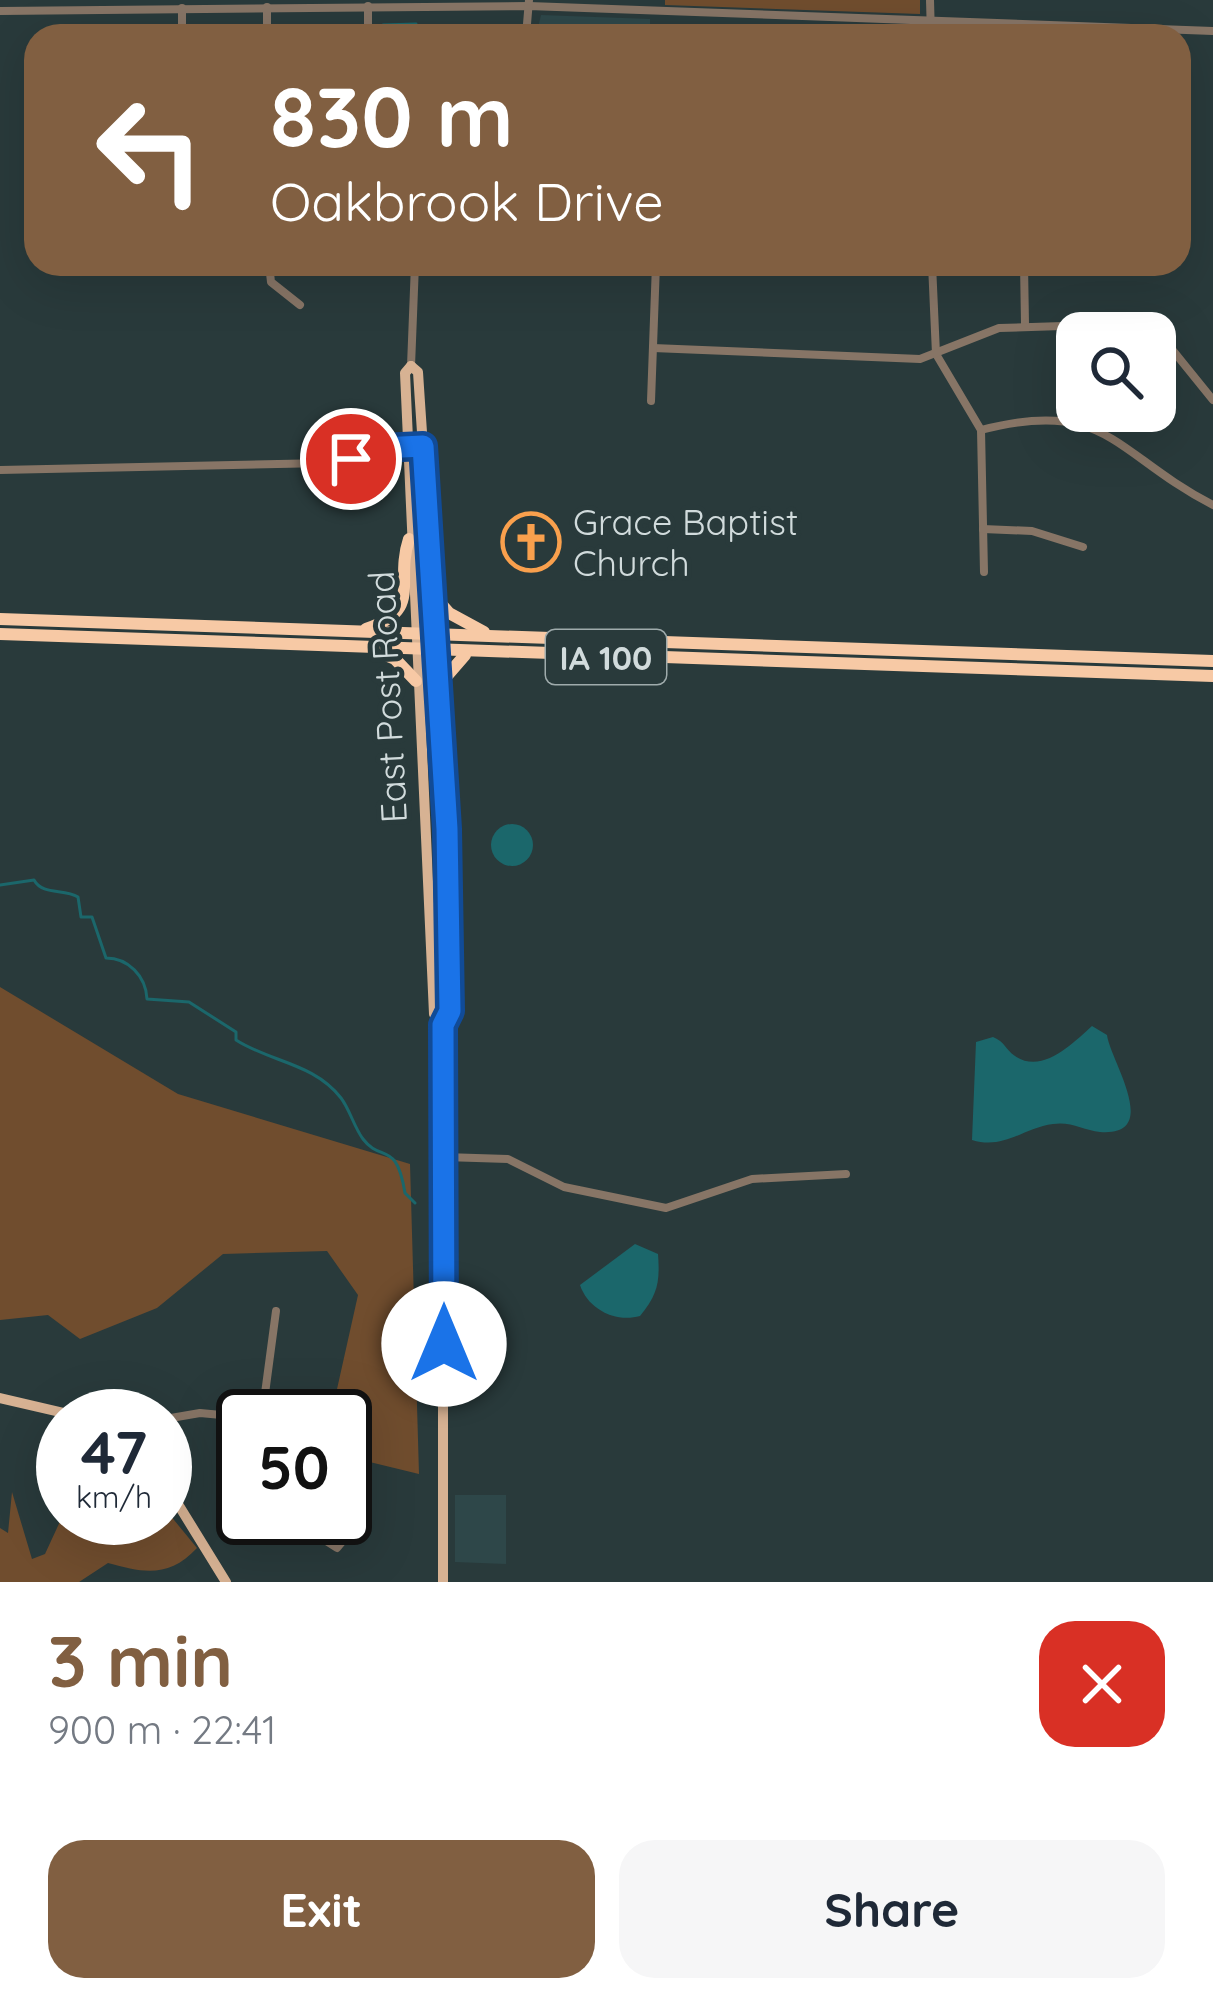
<!DOCTYPE html>
<meta charset="utf-8">
<style>
body{margin:0;font-family:Quicksand,sans-serif;background:#f6f6f7;color:#1f2937;height:100vh;display:flex;flex-direction:column;font-size:45px;white-space:nowrap}
*{box-sizing:border-box;margin:0}
p{font-size:39px;color:#747a83}
.icon{flex:none;width:66px;height:66px;fill:none;stroke:currentColor;stroke-width:2;stroke-linecap:round;stroke-linejoin:round}
.map{position:relative;height:1582px;overflow:hidden}
.sheet{display:flex;flex-direction:column;background:#fff;flex:1}
.sheet>*{flex:none}
.guide{position:absolute;left:24px;top:24px;width:1167px;height:252px;border-radius:36px;box-shadow:0 12px 48px #0002;background:#815f41;color:#fff;overflow:hidden}
.tools{position:absolute;left:1056px;top:312px;display:grid;gap:24px}
.tools a{display:grid;place-items:center;width:120px;height:120px;border-radius:24px;background:#fff;box-shadow:0 12px 48px #0002;font-size:60px}
.speed{position:absolute;left:36px;top:1389px;display:flex;gap:24px;font-size:60px;font-weight:700;text-align:center}
.speed>*{display:grid;place-content:center;width:156px;height:156px;border-radius:50%;background:#fff;box-shadow:0 12px 48px #0002;line-height:1}
.speed small{font-size:30px;font-weight:400}
.speed .limit{border:6px solid #111;border-radius:18px;background:#fff;color:#111}
.pin{position:absolute;display:grid;place-items:center;width:102px;height:102px;color:#fff;margin:-51px;border:6px solid #fff;border-radius:50%;box-shadow:0 3px 12px #0007}
.me{position:absolute;width:132px;margin:-66px;rotate:0deg;stroke-linejoin:round;filter:drop-shadow(0 0 9px #0008)}
.turn{display:flex;align-items:center;gap:42px;height:252px;padding:0 48px;font-size:54px}
.turn .icon{width:156px;height:156px;stroke-width:2.5}
.turn b{display:block;font-size:84px;line-height:102px}
.round{display:grid;place-items:center;flex:none;width:126px;height:126px;border-radius:36px;background:#f6f6f7}
.overview{display:flex;align-items:center;justify-content:space-between;height:204px;padding:0 48px}
h1{font-size:72px;font-weight:700;line-height:90px;color:#815f41}
.cta{display:flex;gap:24px;margin-top:auto;padding:24px 48px}
.cta a{flex:1;height:138px;border-radius:36px;background:#815f41;color:#fff;font-size:48px;font-weight:700;line-height:138px;text-align:center}
.cta a+a{background:#f6f6f7;color:#1f2937}
.map>svg:first-child{display:block}
.built{fill:#2e4749}
.green{fill:#704d2e}
.water{fill:#1b676b}
.lines{fill:none;stroke-linecap:round;stroke-linejoin:round}
.stream{stroke:#1b676b;stroke-width:3}
.minor{stroke:#877566;stroke-width:8}
.major{stroke:#d7b293;stroke-width:10}
.highway{stroke:#f7c9a5;stroke-width:12}
.route-casing{stroke:#114b97;stroke-width:30}
.route{stroke:#1a73e8;stroke-width:21}
.labels{text-anchor:middle;dominant-baseline:central;stroke-width:10;stroke-linejoin:round;paint-order:stroke}
.shield{fill:#293a3b;stroke:#9fabac;stroke-width:3}
.shield-label{font-size:33px;font-weight:bold;fill:#d1dbdc}
.poi-label{font-size:36px;fill:#d1dbdc;stroke:#293a3b;text-anchor:start}
.street-label{font-size:36px;fill:#d1dbdc;stroke:#293a3b}
</style>
<div class="map">
<svg width="1213" height="1582" viewBox="0 0 1213 1582">
<rect width="100%" height="100%" fill="#293a3b"/>
<!-- built -->
<g class="built">
<polygon points="541,15 650,19 650,36 536,36"/>
<polygon points="455,1495 506,1495 506,1564 455,1562"/>
</g>
<!-- green -->
<g class="green">
<polygon points="665,0 920,0 920,14 665,5"/>
<polygon points="0,987 178,1094 410,1164 419,1474 345,1456 345,1416 331,1416 358,1295 327,1251 223,1254 157,1308 80,1339 48,1315 0,1320"/>
<path d="M12,1492L32,1559L45,1554L63,1515L165,1518V1509L197,1548C169,1578 144,1573 108,1563L79,1582H0V1528L8,1533Z"/>
</g>
<!-- water -->
<g class="water">
<circle cx="512" cy="845" r="21"/>
<path d="M1092,1026L1107,1035C1110,1060 1163,1137 1100,1132C1084,1130 1070,1121 1053,1124C1023,1128 1004,1150 972,1140L976,1042L993,1037C1005,1042 1005,1049 1015,1056C1043,1075 1074,1042 1092,1026Z"/>
<path d="M635,1244L658,1254C660,1282 658,1294 640,1316C615,1323 588,1309 580,1285Z"/>
</g>
<g class="lines">
<!-- stream -->
<g class="stream">
<polyline points="383,25 416,24 418,36"/>
<path d="M0,885L34,880C43,896 64,888 78,897L81,917H92L106,958C128,958 146,976 147,999L189,1002L236,1032V1040C270,1062 314,1063 341,1098C350,1110 354,1127 363,1139C381,1163 396,1139 405,1193L415,1203"/>
</g>
<!-- minor -->
<g class="minor">
<polyline points="930,0 931,36"/>
<polyline points="368,6 368,36"/>
<polyline points="267,7 267,36"/>
<polyline points="182,8 182,36"/>
<polyline points="0,11 529,6 1213,31"/>
<polyline points="526,36 529,0"/>
<polyline points="269,264 271,282 300,305"/>
<polyline points="932,264 936,354 981,430 984,572"/>
<polyline points="1024,264 1025,324"/>
<polyline points="653,348 920,359 999,328 1125,324 1162,337 1213,400"/>
<polyline points="411,366 415,264"/>
<polyline points="651,401 656,264"/>
<path d="M981,430C1107,397 1114,454 1213,505"/>
<polyline points="0,470 326,463 381,448 423,446"/>
<polyline points="983,529 1032,531 1083,547"/>
<polyline points="444,1157 508,1159 564,1187 666,1208 752,1179 846,1174"/>
<polyline points="262,1416 276,1311"/>
<polyline points="165,1419 200,1413 243,1417"/>
<polyline points="326,1518 326,1541 337,1548 347,1536 338,1518"/>
</g>
<!-- major -->
<g class="major">
<path d="M411,366L418,372C429,544 444,716 449,888C450,928 461,989 443,1025V1582"/>
<polyline points="411,366 405,373 434,1014 443,1025"/>
<polyline points="0,1398 77,1416"/>
<polyline points="165,1483 226,1582"/>
</g>
<!-- highway -->
<g class="highway">
<polyline points="435,597 449,613 484,632"/>
<polyline points="0,619 1213,661"/>
<path d="M366,629C424,609 394,584 409,539"/>
<polyline points="0,634 1213,676"/>
<polyline points="378,652 395,659 416,681"/>
<polyline points="439,685 465,655"/>
</g>
</g>
<g class="lines">
<!-- route casing -->
<g class="route-casing">
<polyline id="route" points="351,459 381,448 423,446 447,829 450,1011 443,1025 444,1344"/>
</g>
<!-- route -->
<use href="#route" class="route"/>
</g>
<!-- icons -->
<defs>
<g id="church-ring" transform="scale(3)"><circle r="9.5" fill="#293a3b" stroke="#f9a04d" stroke-width="1.5"/><path d="M-1.2-6h2.4v3.5h3.3v2.4h-3.3V6h-2.4V-.1h-3.3v-2.4h3.3Z" fill="#f9a04d"/></g>
</defs>
<g fill-rule="evenodd">
<use href="#church-ring" x="531" y="542"/>
</g>
<g class="labels">
<!-- shield labels -->
<rect class="shield" x="546" y="630" width="120" height="54" rx="9"/>
<g class="shield-label">
<text x="606" y="657">IA 100</text>
</g>
<!-- poi labels -->
<g class="poi-label">
<text x="573" y="521">Grace Baptist<tspan x="573" dy="41">Church</tspan></text>
</g>
<!-- street labels -->
<g class="street-label">
<text transform="translate(387 697) rotate(-93)">East Post Road</text>
</g>
</g>
</svg>
<div class="tools">
<a><svg class="icon" aria-label="search" viewBox="0 0 24 24"><circle cx="10" cy="10" r="6"/><path d="M15 15l6 6"/></svg></a>
</div>
<div class="speed"><div>47<small>km/h</small></div><div class="limit">50</div></div>
<div class="pin" style="left:351px;top:459px;background:#d93025"><svg class="icon" aria-label="arrive" viewBox="0 0 24 24"><path d="M6 21V4h12l-3 4 3 4H6"/></svg></div>
<svg class="me" style="left:444px;top:1344px" viewBox="-20 -20 40 40"><circle r="19" fill="#fff"/><path d="M0-13L10 11 0 6-10 11z" fill="#1a73e8"/></svg>
<div class="guide">
<div class="turn"><svg class="icon" aria-label="left" viewBox="0 0 24 24"><path d="M17 20v-9H6M10 6l-5 5 5 5"/></svg><div><b>830 m</b>Oakbrook Drive</div></div>
</div>
</div>
<section class="sheet">
<div class="overview"><div><h1>3 min</h1><p>900 m · 22:41</p></div><a class="round" style="background:#d93025;color:#fff"><svg class="icon" aria-label="close" viewBox="0 0 24 24"><path d="M6 6l12 12M18 6L6 18"/></svg></a></div>
<div class="cta"><a>Exit</a><a>Share</a></div>
</section>
